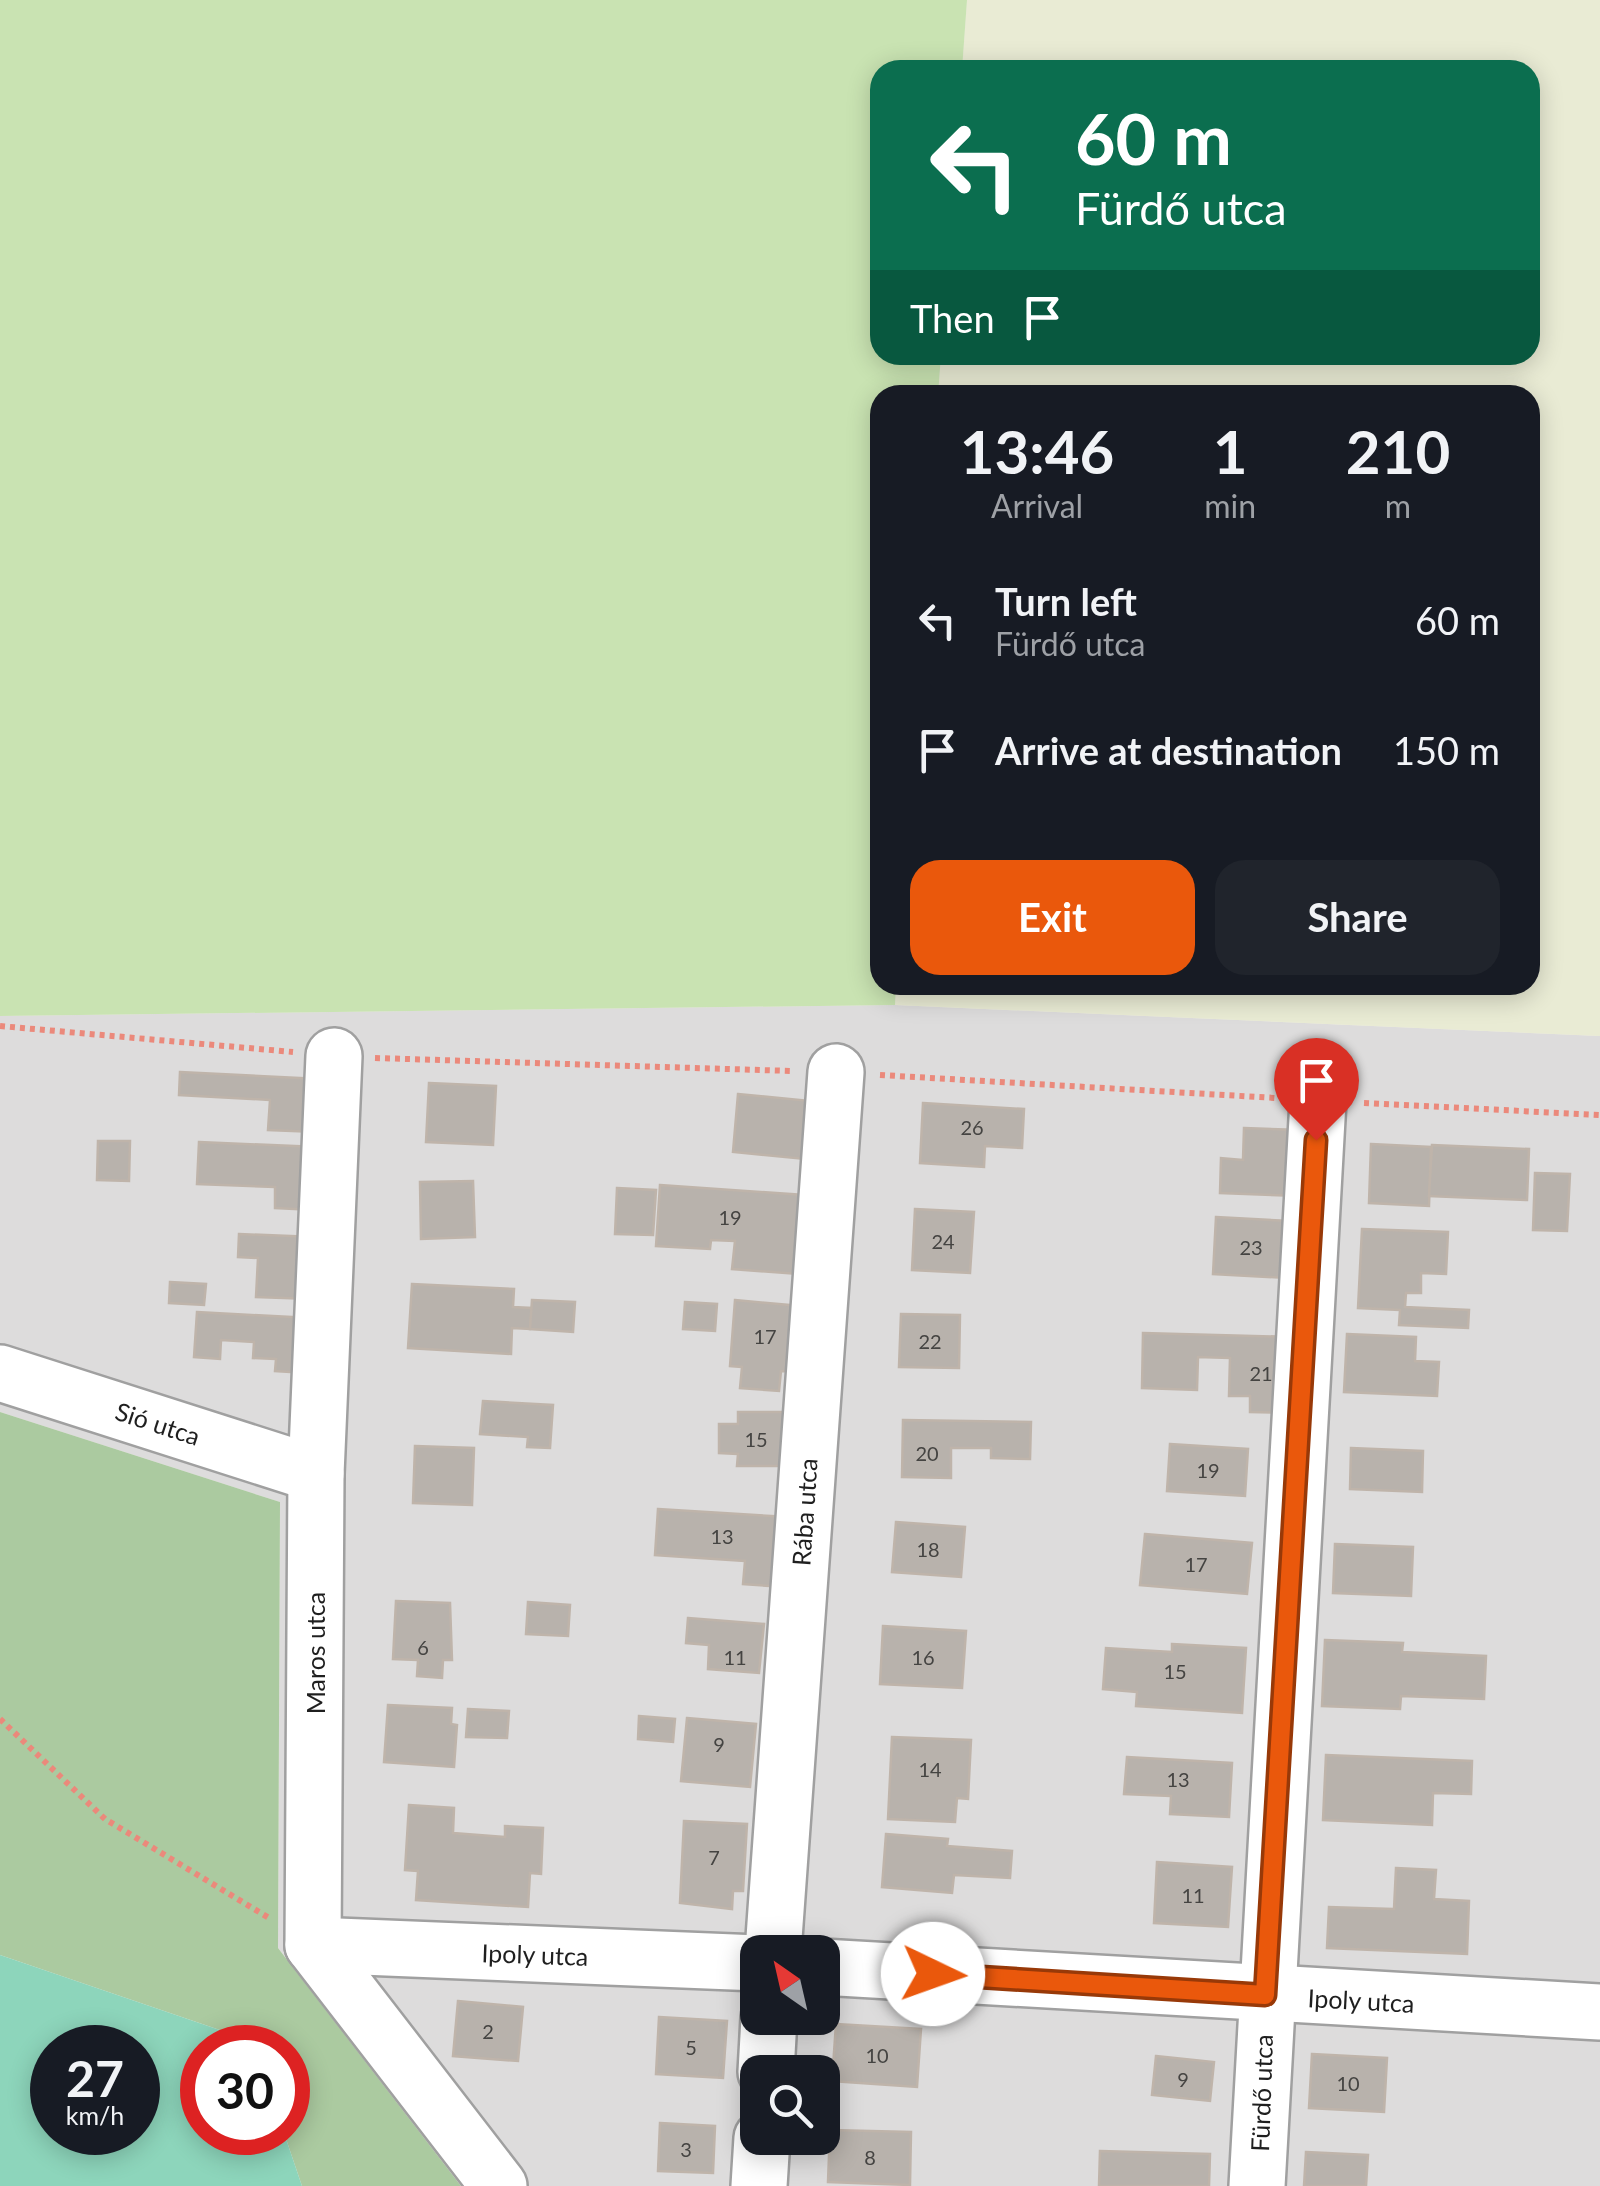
<!DOCTYPE html>
<meta charset="utf-8">
<style>
body{margin:0;font-family:Lato,sans-serif;background:#20242c;color:#f1f3f6;height:100vh;display:flex;flex-direction:column;font-size:38px;white-space:nowrap}
*{box-sizing:border-box;margin:0}
p{font-size:32px;color:#9ea1a6}
.icon{flex:none;width:55px;height:55px;fill:none;stroke:currentColor;stroke-width:2;stroke-linecap:round;stroke-linejoin:round}
.map{position:relative;flex:1;overflow:hidden}
.details{position:absolute;left:870px;top:385px;width:670px;height:610px;display:flex;flex-direction:column;background:#171b24;border-radius:30px;box-shadow:0 5px 25px #0003}
.details>*{flex:none}
.guide{position:absolute;left:870px;top:60px;width:670px;height:305px;border-radius:30px;box-shadow:0 5px 25px #0003;background:#0b6e4f;color:#fff;overflow:hidden}
.needle{width:65px;rotate:326deg}
.buttons{position:absolute;left:740px;top:1935px;display:grid;gap:20px}
.buttons a{display:grid;place-items:center;width:100px;height:100px;border-radius:20px;background:#171b24;box-shadow:0 5px 25px #0003;font-size:50px}
.speed{position:absolute;left:30px;top:2025px;display:flex;gap:20px;font-size:50px;font-weight:700;text-align:center}
.speed>*{display:grid;place-content:center;width:130px;height:130px;border-radius:50%;background:#171b24;box-shadow:0 5px 25px #0003;line-height:1}
.speed small{font-size:25px;font-weight:400}
.speed .limit{border:15px solid #d22;background:#fff;color:#111}
.pin{position:absolute;display:grid;place-items:center;width:85px;height:85px;color:#fff;margin:-102px -42px;border-radius:50% 50% 50% 0;rotate:-45deg;box-shadow:0 0 10px #0007}
.pin .icon{rotate:45deg}
.me{position:absolute;width:110px;margin:-55px;rotate:93deg;stroke-linejoin:round;filter:drop-shadow(0 0 8px #0008)}
.turn{display:flex;align-items:center;gap:35px;height:210px;padding:0 40px;font-size:45px}
.turn .icon{width:130px;height:130px;stroke-width:2.5}
.turn b{display:block;font-size:70px;line-height:85px}
.then{display:flex;align-items:center;height:95px;padding:0 40px;background:#0003;gap:20px;font-size:38px}
.eta{display:flex;justify-content:space-evenly;align-items:center;height:170px;text-align:center}
.eta b{font-size:60px;font-weight:700;line-height:70px}
.cta{display:flex;gap:20px;margin-top:auto;padding:20px 40px}
.cta a{flex:1;height:115px;border-radius:30px;background:#ea580c;color:#fff;font-size:40px;font-weight:700;line-height:115px;text-align:center}
.cta a+a{background:#20242c;color:#f1f3f6}
ul{padding:0;list-style:none}
li{display:flex;align-items:center;gap:30px;height:130px;padding:0 40px}
li div{flex:1}
li b{display:block;font-size:38px}
li em{font-style:normal}
.map>svg:first-child{display:block}
.residential{fill:#dddcdc;fill-rule:evenodd}
.farmland{fill:#e9ebd4}
.grass{fill:#c9e3b2}
.forest{fill:#abcaa0}
.pitch{fill:#8dd5bb;fill-rule:evenodd}
.building{fill:#b8b2ac;stroke:#bfb4aa;stroke-width:2.5}
.lines{fill:none;stroke-linecap:round;stroke-linejoin:round}
.minor-casing{stroke:#a0a0a0;stroke-width:60}
.path{stroke:#eb897b;stroke-width:6;stroke-dasharray:5 5;stroke-linecap:butt}
.minor{stroke:#fff;stroke-width:55}
.route-casing{stroke:#983908;stroke-width:25}
.route{stroke:#ea580c;stroke-width:18}
.labels{text-anchor:middle;dominant-baseline:central;stroke-width:9;stroke-linejoin:round;paint-order:stroke}
.number-label{font-size:20px;fill:#454442}
.street-label{font-size:25px;fill:#1f1f1f;stroke:#fff}
</style>
<div class="map">
<svg width="1600" height="2186" viewBox="0 0 1600 2186">
<rect width="100%" height="100%" fill="#efece6"/>
<!-- residential -->
<path class="residential" d="M895,1005L1600,1036V2186H461L278,1948L280,1502L0,1412V1016ZM758,1952H822V2018H758ZM758,2072H822V2138H758Z"/>
<!-- farmland -->
<polygon class="farmland" points="967,0 1600,0 1600,1036 895,1005 896,985 1530,985 1530,395 938,395 941,355 1530,355 1530,70 962,70"/>
<!-- grass -->
<polygon class="grass" points="0,0 967,0 962,70 880,70 880,355 941,355 938,395 880,395 880,985 896,985 895,1005 0,1016"/>
<!-- forest -->
<polygon class="forest" points="0,1412 280,1502 278,1948 461,2186 302,2186 284,2133 288,2048 257,2047 255,2042 0,1955"/>
<!-- pitch -->
<path class="pitch" d="M0,1955L255,2042L257,2047L202,2048V2132L284,2133L302,2186H0ZM52,2048H138V2132H52Z"/>
<!-- building -->
<g class="building">
<polygon points="180,1072 319,1079 316,1132 268,1130 270,1100 179,1095"/>
<polygon points="429,1083 496,1086 493,1145 426,1142"/>
<polygon points="738,1094 821,1102 815,1160 733,1152"/>
<polygon points="923,1103 1024,1109 1022,1148 985,1146 984,1167 920,1163"/>
<polygon points="1244,1128 1301,1130 1299,1196 1220,1193 1221,1158 1243,1160"/>
<polygon points="98,1141 130,1141 129,1181 97,1180"/>
<polygon points="199,1142 317,1147 314,1210 275,1208 275,1187 197,1184"/>
<polygon points="1371,1144 1431,1147 1429,1206 1369,1203"/>
<polygon points="1432,1145 1529,1149 1527,1200 1429,1196"/>
<polygon points="1535,1173 1570,1174 1567,1231 1533,1230"/>
<polygon points="473,1181 475,1237 421,1239 420,1182"/>
<polygon points="660,1185 804,1195 798,1274 732,1269 735,1241 711,1240 710,1249 656,1246"/>
<polygon points="617,1188 656,1190 653,1235 615,1234"/>
<polygon points="915,1209 974,1212 970,1273 912,1270"/>
<polygon points="1216,1217 1290,1221 1287,1278 1213,1274"/>
<polygon points="1362,1229 1448,1232 1446,1274 1421,1273 1421,1293 1406,1293 1405,1307 1469,1310 1468,1328 1399,1325 1400,1310 1358,1308"/>
<polygon points="239,1234 314,1237 311,1299 256,1297 258,1258 238,1257"/>
<polygon points="170,1282 206,1284 204,1305 169,1303"/>
<polygon points="412,1284 514,1289 513,1307 532,1308 530,1329 512,1328 511,1354 408,1348"/>
<polygon points="532,1300 575,1302 573,1332 530,1329"/>
<polygon points="735,1300 800,1306 794,1372 781,1371 779,1391 740,1388 742,1367 730,1366"/>
<polygon points="685,1302 717,1304 715,1331 683,1329"/>
<polygon points="197,1312 310,1318 306,1373 275,1371 276,1359 253,1358 254,1342 221,1340 220,1359 194,1357"/>
<polygon points="901,1314 960,1315 959,1368 899,1367"/>
<polygon points="1143,1333 1294,1337 1292,1413 1250,1412 1250,1396 1229,1396 1230,1358 1198,1357 1197,1390 1142,1388"/>
<polygon points="1347,1334 1416,1337 1415,1361 1439,1362 1437,1396 1344,1392"/>
<polygon points="483,1401 553,1405 550,1448 527,1447 528,1437 480,1434"/>
<polygon points="738,1412 793,1412 792,1466 737,1466 738,1454 719,1453 719,1424 738,1424"/>
<polygon points="903,1420 1031,1422 1030,1459 991,1458 991,1448 951,1448 951,1478 902,1477"/>
<polygon points="1170,1444 1248,1449 1245,1496 1167,1491"/>
<polygon points="415,1446 474,1448 472,1505 413,1503"/>
<polygon points="1351,1448 1423,1451 1422,1492 1350,1489"/>
<polygon points="658,1509 788,1517 783,1587 743,1584 745,1561 655,1555"/>
<polygon points="896,1522 965,1527 961,1577 892,1572"/>
<polygon points="1145,1534 1252,1543 1247,1594 1140,1585"/>
<polygon points="1335,1544 1413,1547 1411,1596 1333,1593"/>
<polygon points="396,1601 450,1603 452,1660 443,1660 442,1678 417,1676 418,1660 393,1659"/>
<polygon points="528,1602 570,1605 568,1636 526,1634"/>
<polygon points="688,1618 764,1624 759,1673 708,1669 709,1645 686,1643"/>
<polygon points="883,1626 966,1631 962,1688 880,1684"/>
<polygon points="1325,1640 1403,1643 1402,1652 1486,1656 1484,1699 1401,1696 1400,1709 1322,1706"/>
<polygon points="1172,1644 1246,1648 1242,1713 1136,1706 1137,1692 1103,1689 1106,1648 1172,1652"/>
<polygon points="388,1705 452,1708 451,1724 457,1725 454,1767 384,1762"/>
<polygon points="468,1709 509,1711 507,1738 466,1737"/>
<polygon points="639,1716 675,1719 673,1742 638,1739"/>
<polygon points="687,1718 756,1724 750,1787 681,1781"/>
<polygon points="892,1737 971,1740 968,1799 957,1798 955,1822 888,1819"/>
<polygon points="1326,1755 1472,1761 1471,1794 1433,1793 1432,1825 1323,1820"/>
<polygon points="1127,1757 1232,1763 1229,1817 1170,1814 1171,1796 1124,1794"/>
<polygon points="409,1805 454,1808 453,1833 505,1837 505,1826 543,1828 541,1874 530,1873 528,1907 416,1900 418,1871 405,1870"/>
<polygon points="684,1821 747,1824 743,1891 733,1891 732,1909 680,1903"/>
<polygon points="886,1834 948,1839 947,1846 1012,1851 1010,1878 954,1875 952,1893 882,1887"/>
<polygon points="1157,1862 1232,1867 1228,1927 1154,1923"/>
<polygon points="1396,1868 1436,1870 1434,1899 1469,1901 1467,1954 1327,1948 1329,1907 1394,1909"/>
<polygon points="458,2001 523,2007 518,2061 453,2056"/>
<polygon points="659,2017 727,2021 723,2078 656,2074"/>
<polygon points="836,2024 921,2029 917,2087 832,2081"/>
<polygon points="1312,2054 1387,2058 1384,2112 1309,2108"/>
<polygon points="1156,2056 1214,2062 1210,2101 1152,2095"/>
<polygon points="660,2123 715,2126 713,2173 658,2171"/>
<polygon points="830,2130 911,2132 910,2185 828,2182"/>
<polygon points="1100,2151 1210,2154 1209,2186 1099,2186"/>
<polygon points="1306,2152 1368,2155 1366,2186 1304,2186"/>
</g>
<g class="lines">
<!-- minor casing -->
<g class="minor-casing">
<g id="minor">
<polyline points="334,1056 316,1474 313,1945 499,2186"/>
<polyline points="0,1373 316,1474"/>
<polyline points="313,1945 758,1963"/>
<polyline points="773,1952 836,1072"/>
<polyline points="822,1967 1600,2012"/>
<polyline points="766,2072 769,2018"/>
<polyline points="759,2186 762,2138"/>
<polyline points="1257,2186 1318,1101"/>
</g>
</g>
<!-- path -->
<g class="path">
<polyline points="0,1026 293,1052"/>
<polyline points="375,1058 792,1071"/>
<polyline points="880,1075 1276,1098"/>
<polyline points="1364,1103 1600,1115"/>
<polyline points="0,1719 105,1819 269,1918"/>
</g>
<!-- minor -->
<use href="#minor" class="minor"/>
</g>
<g class="lines">
<!-- route casing -->
<g class="route-casing">
<polyline id="route" points="933,1974 1265,1995 1316,1140"/>
</g>
<!-- route -->
<use href="#route" class="route"/>
</g>
<g class="labels">
<!-- number labels -->
<g class="number-label">
<text x="972" y="1127">26</text>
<text x="730" y="1217">19</text>
<text x="943" y="1241">24</text>
<text x="1251" y="1247">23</text>
<text x="765" y="1336">17</text>
<text x="930" y="1341">22</text>
<text x="1261" y="1373">21</text>
<text x="756" y="1439">15</text>
<text x="927" y="1453">20</text>
<text x="1208" y="1470">19</text>
<text x="722" y="1536">13</text>
<text x="928" y="1549">18</text>
<text x="1196" y="1564">17</text>
<text x="423" y="1647">6</text>
<text x="735" y="1657">11</text>
<text x="923" y="1657">16</text>
<text x="1175" y="1671">15</text>
<text x="719" y="1744">9</text>
<text x="930" y="1769">14</text>
<text x="1178" y="1779">13</text>
<text x="714" y="1857">7</text>
<text x="1193" y="1895">11</text>
<text x="488" y="2031">2</text>
<text x="691" y="2047">5</text>
<text x="877" y="2055">10</text>
<text x="1183" y="2079">9</text>
<text x="1348" y="2083">10</text>
<text x="686" y="2149">3</text>
<text x="870" y="2157">8</text>
</g>
<!-- street labels -->
<g class="street-label">
<text transform="translate(158 1423) rotate(18)">Sió utca</text>
<text transform="translate(804 1512) rotate(-86)">Rába utca</text>
<text transform="translate(315 1653) rotate(-90)">Maros utca</text>
<text transform="translate(535 1954) rotate(2)">Ipoly utca</text>
<text transform="translate(1361 2000) rotate(3)">Ipoly utca</text>
<text transform="translate(1261 2093) rotate(-88)">Fürdő utca</text>
</g>
</g>
</svg>
<div class="buttons">
<a><svg class="needle" viewBox="-14 -14 28 28"><path d="M0-13l5 13h-10z" fill="#e53935"/><path d="M0 13l5-13h-10z" fill="#9ea1a6"/></svg></a>
<a><svg class="icon" aria-label="search" viewBox="0 0 24 24"><circle cx="10" cy="10" r="6"/><path d="M15 15l6 6"/></svg></a>
</div>
<div class="speed"><div>27<small>km/h</small></div><div class="limit">30</div></div>
<div class="pin" style="left:1316px;top:1140px;background:#d93025"><svg class="icon" aria-label="arrive" viewBox="0 0 24 24"><path d="M6 21V4h12l-3 4 3 4H6"/></svg></div>
<svg class="me" style="left:933px;top:1974px" viewBox="-20 -20 40 40"><circle r="19" fill="#fff"/><path d="M0-13L10 11 0 6-10 11z" fill="#ea580c"/></svg>
<div class="guide">
<div class="turn"><svg class="icon" aria-label="left" viewBox="0 0 24 24"><path d="M17 20v-9H6M10 6l-5 5 5 5"/></svg><div><b>60 m</b>Fürdő utca</div></div>
<div class="then">Then<svg class="icon" aria-label="arrive" viewBox="0 0 24 24"><path d="M6 21V4h12l-3 4 3 4H6"/></svg></div>
</div>
<section class="details">
<div class="eta">
<div><b>13:46</b><p>Arrival</p></div>
<div><b>1</b><p>min</p></div>
<div><b>210</b><p>m</p></div>
</div>
<ul>
<li><svg class="icon" aria-label="left" viewBox="0 0 24 24"><path d="M17 20v-9H6M10 6l-5 5 5 5"/></svg><div><b>Turn left</b><p>Fürdő utca</p></div><em>60 m</em></li>
<li><svg class="icon" aria-label="arrive" viewBox="0 0 24 24"><path d="M6 21V4h12l-3 4 3 4H6"/></svg><div><b>Arrive at destination</b></div><em>150 m</em></li>
</ul>
<div class="cta"><a>Exit</a><a>Share</a></div>
</section>
</div>
